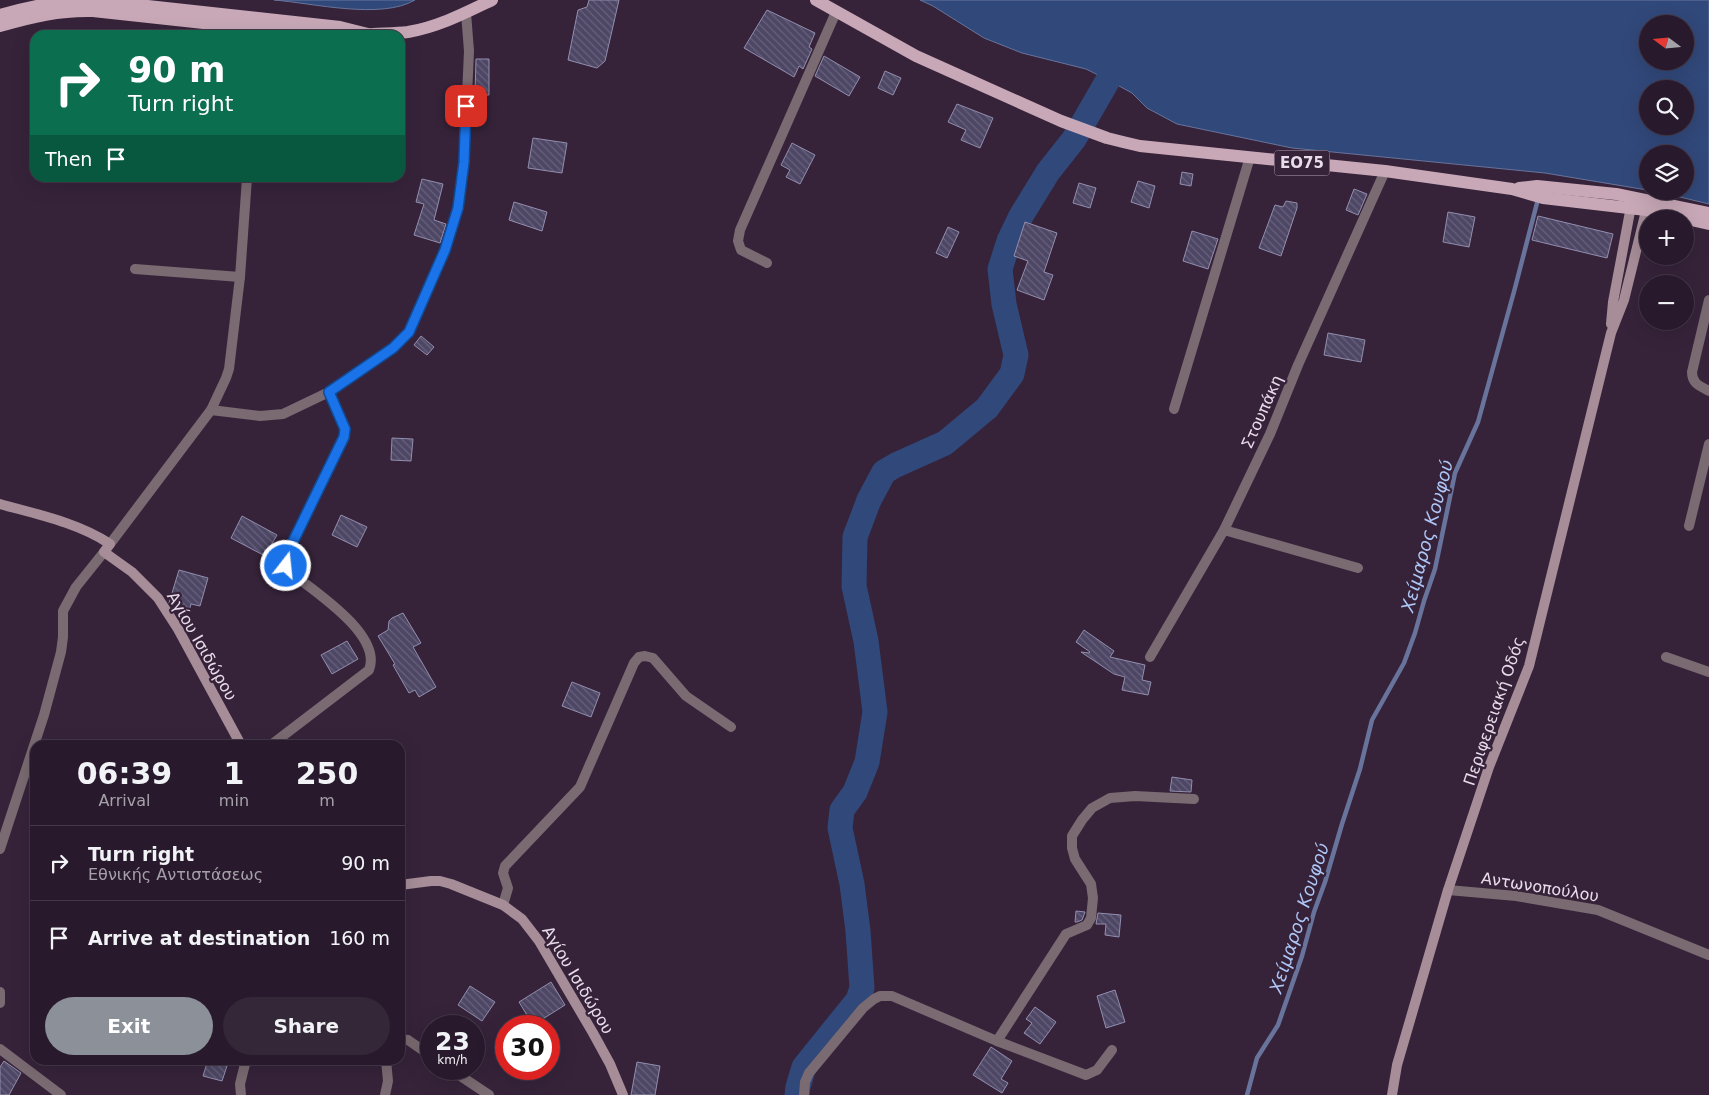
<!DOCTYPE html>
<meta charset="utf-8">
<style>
body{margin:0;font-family:"DejaVu Sans",sans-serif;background:#342738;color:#f1f3f6;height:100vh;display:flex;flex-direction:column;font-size:19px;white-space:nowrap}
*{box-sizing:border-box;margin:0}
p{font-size:16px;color:#a5a1a9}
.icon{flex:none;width:28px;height:28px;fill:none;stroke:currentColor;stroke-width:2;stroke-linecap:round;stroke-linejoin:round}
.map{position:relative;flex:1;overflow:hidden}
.panel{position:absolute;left:30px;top:740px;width:375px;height:325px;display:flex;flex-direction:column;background:#281a2c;border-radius:15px;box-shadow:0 5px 20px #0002,0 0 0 1px #443848}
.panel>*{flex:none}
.hud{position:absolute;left:30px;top:30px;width:375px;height:152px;border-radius:15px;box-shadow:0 5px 20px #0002,0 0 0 1px #443848;background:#0b6e4f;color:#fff;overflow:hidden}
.needle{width:32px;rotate:286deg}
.controls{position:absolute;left:1639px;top:15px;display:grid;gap:10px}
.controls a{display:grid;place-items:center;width:55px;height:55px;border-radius:50%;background:#281a2c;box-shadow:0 5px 20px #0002,0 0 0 1px #443848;font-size:25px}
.speed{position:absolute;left:420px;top:1015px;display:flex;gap:10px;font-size:25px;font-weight:700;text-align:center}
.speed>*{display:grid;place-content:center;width:65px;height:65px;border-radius:50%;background:#281a2c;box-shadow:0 5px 20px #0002,0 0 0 1px #443848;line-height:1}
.speed small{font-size:12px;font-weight:400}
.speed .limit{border:8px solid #d22;background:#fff;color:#111}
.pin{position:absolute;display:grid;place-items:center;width:42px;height:42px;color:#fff;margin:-21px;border-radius:10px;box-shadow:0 2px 8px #0006}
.me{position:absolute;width:55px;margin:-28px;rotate:16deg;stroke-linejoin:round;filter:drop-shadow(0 0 4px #0008)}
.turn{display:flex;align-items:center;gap:18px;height:105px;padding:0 15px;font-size:22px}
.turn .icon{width:65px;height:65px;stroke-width:2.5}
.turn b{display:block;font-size:35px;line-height:42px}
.then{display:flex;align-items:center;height:48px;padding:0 15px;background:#0003;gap:10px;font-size:19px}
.eta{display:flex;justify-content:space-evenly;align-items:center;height:85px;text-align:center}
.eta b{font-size:30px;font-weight:800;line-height:35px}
.action{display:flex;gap:10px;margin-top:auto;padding:10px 15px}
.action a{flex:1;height:58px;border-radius:30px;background:#8c9099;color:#fff;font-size:20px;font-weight:800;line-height:58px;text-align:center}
.action a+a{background:#342738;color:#f1f3f6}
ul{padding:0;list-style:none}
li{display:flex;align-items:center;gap:15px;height:75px;padding:0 15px;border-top:1px solid #443848}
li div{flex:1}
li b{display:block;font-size:19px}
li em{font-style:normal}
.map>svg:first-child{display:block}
.water{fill:#31487a;stroke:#68749c;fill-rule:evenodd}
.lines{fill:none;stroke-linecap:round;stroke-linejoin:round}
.stream{stroke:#68749c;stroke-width:4.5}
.river{stroke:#31487a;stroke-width:25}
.building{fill:url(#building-back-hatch);stroke:#938eaf}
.street{stroke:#7a6a71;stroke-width:10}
.secondary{stroke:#a68d98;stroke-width:10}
.primary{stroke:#c8a8b7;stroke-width:12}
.route-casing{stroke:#114b97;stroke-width:12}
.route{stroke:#1a73e8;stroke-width:9}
.labels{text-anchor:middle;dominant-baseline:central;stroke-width:4.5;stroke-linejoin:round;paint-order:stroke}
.shield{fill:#36233a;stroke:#b3a4b6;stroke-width:1}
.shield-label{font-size:15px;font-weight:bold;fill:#e9dceb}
.street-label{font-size:16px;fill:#e9dceb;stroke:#36233a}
.water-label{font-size:18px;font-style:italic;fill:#aec6f5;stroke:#36233a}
</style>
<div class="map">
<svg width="1709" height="1095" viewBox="0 0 1709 1095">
<defs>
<pattern id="building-back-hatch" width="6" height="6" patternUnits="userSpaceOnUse" patternTransform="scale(1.25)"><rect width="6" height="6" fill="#4d4765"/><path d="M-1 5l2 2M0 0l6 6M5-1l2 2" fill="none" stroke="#67617b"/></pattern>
</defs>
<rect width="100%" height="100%" fill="#36233a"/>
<!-- water -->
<g class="water">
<path d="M274,0H415C381,20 312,3 274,0Z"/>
<path d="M920,0H1709V204L1655,191H1685V154H1648L1647,190L1545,173L1292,148L1177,124L1147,108L1132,93L1108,80L1086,69L1022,53L984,38L933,6ZM1648,24H1685V61H1648ZM1648,89H1685V126H1648Z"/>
</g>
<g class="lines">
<!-- stream -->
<polyline class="stream" points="1247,1095 1257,1058 1278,1025 1302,956 1314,912 1325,882 1342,824 1360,769 1372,720 1404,663 1415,633 1424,601 1435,569 1455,473 1478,422 1515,288 1537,203"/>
<!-- river -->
<polyline class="river" points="797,1095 798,1087 804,1067 858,1000 862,988 858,931 852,884 840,828 842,810 855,792 867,762 875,712 866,641 854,586 855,537 869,500 884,472 896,465 945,443 987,408 1012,374 1016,355 1004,304 1000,269 1009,241 1021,216 1048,172 1074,139 1108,80"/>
</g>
<!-- building -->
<g class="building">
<polygon points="589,0 619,0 605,61 597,68 568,60 578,10 587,7"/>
<polygon points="767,10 815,33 809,47 812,49 803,69 799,66 794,77 744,48"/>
<polygon points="824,56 860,77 849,96 815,76"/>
<polygon points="476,59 489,59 489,95 475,95"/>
<polygon points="885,71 901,78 893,95 878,88"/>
<polygon points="957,104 993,118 980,148 961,140 966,130 948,122"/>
<polygon points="533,138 567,143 562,173 528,168"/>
<polygon points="792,143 815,155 800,184 786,177 790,170 781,165"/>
<polygon points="1182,172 1193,174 1191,186 1180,184"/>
<polygon points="422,179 443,184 434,220 446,224 440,243 414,235 424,204 416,202"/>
<polygon points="1138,181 1155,186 1149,208 1131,202"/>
<polygon points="1079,183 1096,188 1090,208 1073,203"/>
<polygon points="1354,189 1367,194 1358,215 1346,210"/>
<polygon points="1286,201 1297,203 1297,208 1281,256 1259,248 1275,205 1283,207"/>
<polygon points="514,202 547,212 542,231 509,220"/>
<polygon points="1448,212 1475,217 1469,247 1443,242"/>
<polygon points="1538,216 1613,234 1607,258 1532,240"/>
<polygon points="1025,222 1057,233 1044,272 1053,275 1044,300 1017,290 1028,261 1014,256"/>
<polygon points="948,227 959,232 947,258 936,253"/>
<polygon points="1192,231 1218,239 1208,269 1183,261"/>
<polygon points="1328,333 1365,340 1361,362 1324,355"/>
<polygon points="421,336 434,347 427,355 414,345"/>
<polygon points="392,438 413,439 411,461 391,460"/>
<polygon points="341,515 367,527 357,547 332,535"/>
<polygon points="242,516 277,535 265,556 231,538"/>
<polygon points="179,570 208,578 200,606 191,604 189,611 171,606 169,603"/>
<polygon points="403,613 421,643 413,647 436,687 419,697 415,690 409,693 393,665 395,664 378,636 388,630 389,621 392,618"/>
<polygon points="1084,630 1114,651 1110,657 1145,665 1142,680 1151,682 1148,695 1122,690 1125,677 1114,674 1081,652 1089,653 1090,652 1076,642"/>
<polygon points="347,641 358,659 332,674 321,655"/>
<polygon points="572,682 600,693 591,717 562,706"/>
<polygon points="1172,777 1192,780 1191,792 1170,791"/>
<polygon points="1076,911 1085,912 1082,920 1077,922 1075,922"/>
<polygon points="1098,913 1121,915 1119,937 1105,935 1106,924 1096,924"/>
<polygon points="551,982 565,1005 533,1025 519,1002"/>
<polygon points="470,986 495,1002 482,1021 458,1005"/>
<polygon points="1115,990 1125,1022 1106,1028 1097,996"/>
<polygon points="1035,1007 1056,1022 1040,1044 1024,1033 1032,1023 1026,1019"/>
<polygon points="991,1047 1012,1061 1001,1079 1008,1083 1002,1093 973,1075"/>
<polygon points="208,1060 220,1060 228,1063 222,1081 203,1076"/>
<polygon points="4,1061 21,1073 9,1095 0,1095 0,1067"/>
<polygon points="637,1062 660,1066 655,1095 631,1095"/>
</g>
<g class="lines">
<!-- street -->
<g class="street">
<polyline points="767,263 741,250 738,241 740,230 836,12"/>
<polyline points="135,269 240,277"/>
<path d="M1709,300L1692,372C1692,384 1700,386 1709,391"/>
<polyline points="1174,409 1250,157"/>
<polyline points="211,410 226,378 229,369 240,277 247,178"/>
<polyline points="1689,526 1709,444"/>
<polyline points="1224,530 1358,568"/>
<polyline points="110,544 211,410 260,416 283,414 329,392 393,348 409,332 445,250 458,208 464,162 469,51 466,13"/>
<polyline points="1150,657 1224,530 1270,434 1298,365 1385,171"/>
<polyline points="1666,657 1709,672"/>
<path d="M271,745L369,670C383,635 314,591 290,572L286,566L285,559L344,437L345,429L329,392"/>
<polyline points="0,849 44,715 61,652 63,637 63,611 76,587 104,552"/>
<polyline points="1448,890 1516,896 1598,910 1709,955"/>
<polyline points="503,905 508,888 503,873 505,866 580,787 634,663 639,657 645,656 653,658 686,696 731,727"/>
<polyline points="0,992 0,1003"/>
<polyline points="400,1039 408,1040 431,1056"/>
<polyline points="997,1041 1086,1075 1097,1070 1112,1050"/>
<polyline points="0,1049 61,1095"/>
<polyline points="450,1069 489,1095"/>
<polyline points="241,1095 240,1084 246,1060"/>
<polyline points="385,1095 388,1081 386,1060"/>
<polyline points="804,1095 805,1082 809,1073 863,1008 874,999 880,996 892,996 997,1041 1066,934 1087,925 1091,918 1093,898 1091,884 1075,859 1072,848 1072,836 1082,820 1092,808 1110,798 1135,796 1194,799"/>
</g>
<!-- secondary -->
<g class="secondary">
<polyline points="1611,324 1613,302 1632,201"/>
<path d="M0,504C36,514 79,523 110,544L104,552L132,572L158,598L178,629L241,745"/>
<polyline points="400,885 431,881 440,881 451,884 503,905 522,919 539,941 593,1033 610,1064 623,1095"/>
<polyline points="1392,1095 1397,1065 1448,890 1489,767 1529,666 1611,333 1624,300 1648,203"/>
</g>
<!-- primary -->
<g class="primary">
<polyline points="816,0 916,56 1061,121 1107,138 1123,142 1140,146 1218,154 1385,171 1512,189 1543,198 1646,210 1709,224"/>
<path d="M0,15C31,6 60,0 93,0L340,27L368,34"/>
<path d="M0,26C31,17 60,10 93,11L313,35"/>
<path d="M361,35C377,33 392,34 408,32C438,27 465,13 492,0"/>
<polyline points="1519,188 1537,186 1616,194 1709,213"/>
</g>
</g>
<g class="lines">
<!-- route casing -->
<g class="route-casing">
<polyline id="route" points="286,566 285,558 344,437 345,429 329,392 393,348 409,332 445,250 458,208 464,162 466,106"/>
</g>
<!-- route -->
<use href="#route" class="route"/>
</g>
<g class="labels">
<!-- shield labels -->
<rect class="shield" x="1274.5" y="150.5" width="55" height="25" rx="4"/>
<g class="shield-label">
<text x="1302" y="163">ΕΟ75</text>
</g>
<!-- street labels -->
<g class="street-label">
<text transform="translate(1262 412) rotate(-66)">Στουπάκη</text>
<text transform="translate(202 646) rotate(60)">Αγίου Ισιδώρου</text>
<text transform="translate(1494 711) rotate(-71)">Περιφερειακή Οδός</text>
<text transform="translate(1540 887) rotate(9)">Αντωνοπούλου</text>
<text transform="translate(578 980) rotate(59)">Αγίου Ισιδώρου</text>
</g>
<!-- water labels -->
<g class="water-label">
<text transform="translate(1427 536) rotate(-75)">Χείμαρος Κουφού</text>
<text transform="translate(1299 918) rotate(-72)">Χείμαρος Κουφού</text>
</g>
</g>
</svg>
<div class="controls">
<a><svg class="needle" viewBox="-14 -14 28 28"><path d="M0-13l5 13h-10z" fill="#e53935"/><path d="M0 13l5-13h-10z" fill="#a5a1a9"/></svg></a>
<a><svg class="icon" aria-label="search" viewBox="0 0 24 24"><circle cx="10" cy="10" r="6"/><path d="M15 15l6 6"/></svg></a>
<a><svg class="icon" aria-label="layers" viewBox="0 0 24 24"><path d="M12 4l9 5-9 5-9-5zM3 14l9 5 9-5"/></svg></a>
<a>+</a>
<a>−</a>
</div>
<div class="speed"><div>23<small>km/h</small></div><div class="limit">30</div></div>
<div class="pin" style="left:466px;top:106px;background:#d93025"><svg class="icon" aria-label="arrive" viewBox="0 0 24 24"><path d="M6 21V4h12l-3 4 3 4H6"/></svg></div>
<svg class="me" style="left:286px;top:566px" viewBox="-20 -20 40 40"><circle r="17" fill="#1a73e8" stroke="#fff" stroke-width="3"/><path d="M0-11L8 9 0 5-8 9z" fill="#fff"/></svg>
<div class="hud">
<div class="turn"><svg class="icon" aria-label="right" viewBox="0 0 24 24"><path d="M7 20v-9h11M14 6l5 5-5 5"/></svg><div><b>90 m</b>Turn right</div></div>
<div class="then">Then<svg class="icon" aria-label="arrive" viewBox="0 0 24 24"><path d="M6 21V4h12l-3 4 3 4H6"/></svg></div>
</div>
<section class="panel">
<div class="eta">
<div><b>06:39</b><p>Arrival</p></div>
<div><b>1</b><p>min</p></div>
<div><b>250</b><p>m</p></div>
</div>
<ul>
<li><svg class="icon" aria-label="right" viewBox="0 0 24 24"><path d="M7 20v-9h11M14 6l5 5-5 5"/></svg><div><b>Turn right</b><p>Εθνικής Αντιστάσεως</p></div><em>90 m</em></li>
<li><svg class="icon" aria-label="arrive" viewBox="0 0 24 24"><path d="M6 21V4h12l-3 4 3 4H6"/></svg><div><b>Arrive at destination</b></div><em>160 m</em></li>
</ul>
<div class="action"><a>Exit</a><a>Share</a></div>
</section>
</div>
